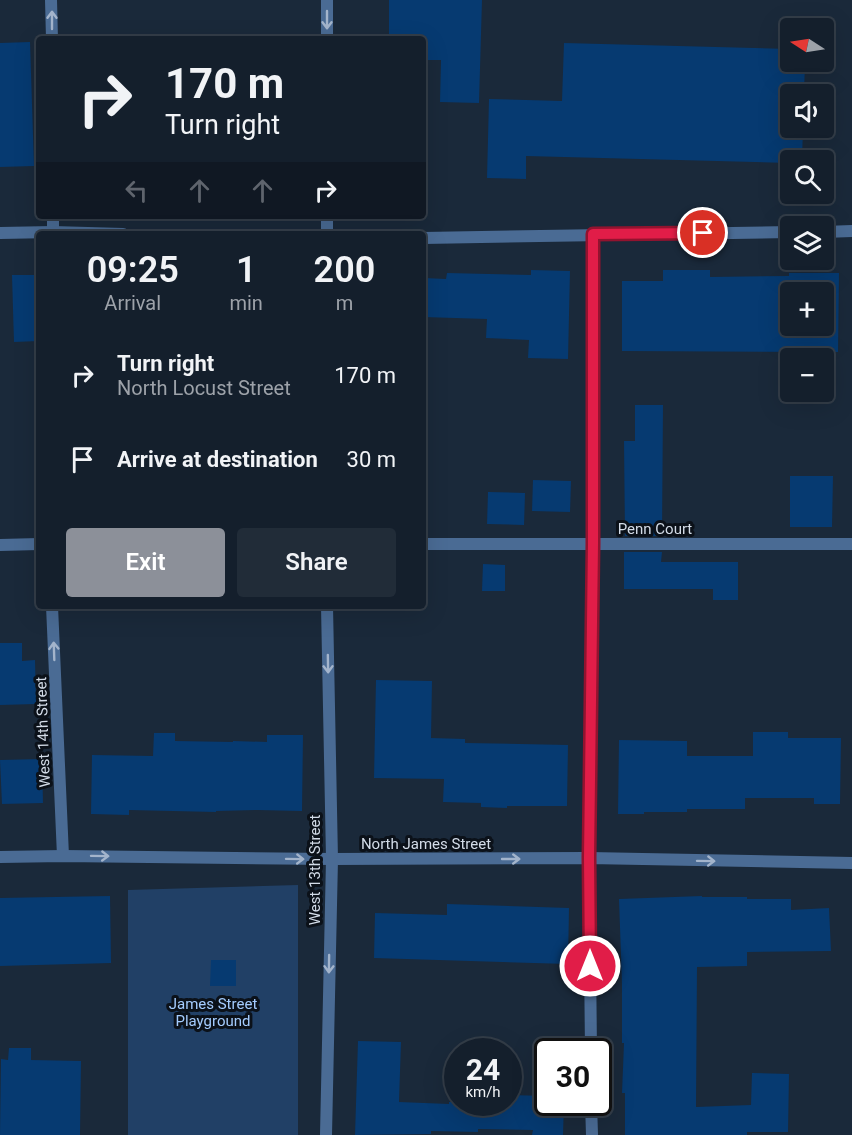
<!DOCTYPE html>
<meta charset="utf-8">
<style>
body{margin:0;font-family:Roboto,sans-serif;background:#212c38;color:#f1f3f6;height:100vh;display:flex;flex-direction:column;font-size:22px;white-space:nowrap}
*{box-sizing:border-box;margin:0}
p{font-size:20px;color:#9da2a9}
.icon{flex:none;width:33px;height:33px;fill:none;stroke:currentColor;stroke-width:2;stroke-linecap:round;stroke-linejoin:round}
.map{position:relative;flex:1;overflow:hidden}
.panel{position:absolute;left:36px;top:231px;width:390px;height:378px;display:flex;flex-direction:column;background:#141f2c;border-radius:6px;box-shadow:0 6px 24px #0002,0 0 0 2px #333d48}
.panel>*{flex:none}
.top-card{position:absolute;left:36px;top:36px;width:390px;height:183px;border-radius:6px;box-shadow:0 6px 24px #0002,0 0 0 2px #333d48;background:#141f2c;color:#f1f3f6;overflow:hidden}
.needle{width:39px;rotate:282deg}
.buttons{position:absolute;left:780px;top:18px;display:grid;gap:12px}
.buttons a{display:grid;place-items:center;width:54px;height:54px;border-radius:6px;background:#141f2c;box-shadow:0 6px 24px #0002,0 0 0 2px #333d48;font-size:30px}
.speed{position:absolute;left:444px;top:1038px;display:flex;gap:12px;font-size:30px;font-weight:700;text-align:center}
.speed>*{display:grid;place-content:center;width:78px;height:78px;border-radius:50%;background:#141f2c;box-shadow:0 6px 24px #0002,0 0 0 2px #333d48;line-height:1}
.speed small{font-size:15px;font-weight:400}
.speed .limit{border:3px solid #111;border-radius:9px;background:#fff;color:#111}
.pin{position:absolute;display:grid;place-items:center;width:51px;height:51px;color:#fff;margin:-26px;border:3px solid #fff;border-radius:50%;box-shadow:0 2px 6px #0007}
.me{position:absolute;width:66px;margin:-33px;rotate:0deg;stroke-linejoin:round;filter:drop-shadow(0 0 4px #0008)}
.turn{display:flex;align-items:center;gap:21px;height:126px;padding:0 30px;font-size:27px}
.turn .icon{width:78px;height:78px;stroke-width:2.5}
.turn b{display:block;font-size:42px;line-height:51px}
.lanes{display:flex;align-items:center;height:57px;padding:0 30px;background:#0003;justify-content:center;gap:30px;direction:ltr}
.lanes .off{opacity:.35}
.eta{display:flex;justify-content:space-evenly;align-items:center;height:102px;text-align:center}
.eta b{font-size:36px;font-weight:600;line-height:42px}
.action{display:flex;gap:12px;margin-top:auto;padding:12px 30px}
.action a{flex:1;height:69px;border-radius:6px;background:#8c9099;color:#fff;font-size:24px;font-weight:600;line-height:69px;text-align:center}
.action a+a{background:#212c38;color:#f1f3f6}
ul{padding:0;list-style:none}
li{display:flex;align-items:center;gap:18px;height:84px;padding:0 30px}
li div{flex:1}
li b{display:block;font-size:22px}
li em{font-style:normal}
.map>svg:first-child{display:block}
.green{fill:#214066}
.building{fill:#063a71;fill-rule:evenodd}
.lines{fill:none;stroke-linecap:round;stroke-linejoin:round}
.lane{stroke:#4a6b94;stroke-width:12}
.street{stroke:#4a6b94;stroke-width:12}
.oneway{stroke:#a3b4cb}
.route-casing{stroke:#92132f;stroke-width:15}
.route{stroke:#e11d48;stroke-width:10}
.labels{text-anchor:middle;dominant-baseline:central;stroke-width:6;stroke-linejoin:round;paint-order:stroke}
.street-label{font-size:15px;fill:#d3dce8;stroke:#0b1119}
.park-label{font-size:15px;fill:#a4ccfe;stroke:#0b1119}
</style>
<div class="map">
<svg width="852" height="1135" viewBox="0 0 852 1135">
<rect width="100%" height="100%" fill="#1a293a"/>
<!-- green -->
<polygon class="green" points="298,885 298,1135 128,1135 128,890"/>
<!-- building -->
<g class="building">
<polygon points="389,0 482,0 479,103 440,102 441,60 423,60 423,39 389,39"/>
<polygon points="30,42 34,166 0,167 0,43"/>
<polygon points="564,43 790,49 790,62 805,62 804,94 790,94 790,128 803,128 802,160 790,160 790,163 526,156 526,179 487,178 489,99 562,101"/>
<polygon points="531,270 570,271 568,359 528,358 529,340 486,338 487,319 423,317 424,278 446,279 447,273 531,275"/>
<path d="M663,270H710V277L789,276V273H839L838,352L622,351V281H663ZM790,292H824V326H790Z"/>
<polygon points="12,275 37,275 39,341 14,342"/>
<polygon points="635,405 663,405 662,536 625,536 624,441 635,441"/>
<polygon points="790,476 833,476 832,527 790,527"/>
<polygon points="533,480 571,481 570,512 532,511"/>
<polygon points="488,492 525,493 524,525 487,524"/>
<polygon points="624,552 662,552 661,562 738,562 738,600 713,600 713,589 624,589"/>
<polygon points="483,564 505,565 505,591 482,591"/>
<polygon points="0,643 22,643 22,661 35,660 36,704 0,705"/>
<polygon points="376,680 432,681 431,738 465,739 465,743 568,745 567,806 507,806 507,808 481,807 481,803 443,802 444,779 374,778"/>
<polygon points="753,732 788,732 788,738 841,738 840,804 814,804 814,798 745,798 745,809 687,809 687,812 644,812 644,814 618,814 619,740 687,741 687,756 753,756"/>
<polygon points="154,733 175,733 175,741 233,742 233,741 267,742 267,735 303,735 302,811 257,810 216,811 216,812 129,810 129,815 91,814 92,755 153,756"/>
<polygon points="42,759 43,803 2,804 0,760"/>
<polygon points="110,896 111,963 0,966 0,898"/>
<polygon points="702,896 702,897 747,897 747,899 791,899 791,910 829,908 831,951 747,952 747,966 697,967 696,1107 751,1105 752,1073 789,1074 788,1132 747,1132 747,1135 625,1135 625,1093 622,1093 624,1043 622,1043 622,984 619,899"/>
<polygon points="447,904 569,908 568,964 374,958 375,913 447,915"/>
<polygon points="211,960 236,960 236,986 210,986"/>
<polygon points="358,1041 401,1042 399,1102 449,1104 449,1102 508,1102 508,1095 548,1096 548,1102 564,1102 563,1135 532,1135 533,1130 478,1129 478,1132 431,1131 431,1134 355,1135"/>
<polygon points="9,1048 31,1048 31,1060 81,1061 80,1135 0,1135 1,1059 8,1060"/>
</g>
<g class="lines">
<!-- lane -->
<g class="lane">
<polyline points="423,544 852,544"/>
<polyline points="0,545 39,544"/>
</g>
<!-- street -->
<g class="street">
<polyline points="51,0 52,39"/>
<polyline points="327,0 327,39"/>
<polyline points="53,216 53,234"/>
<polyline points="327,216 327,234"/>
<polyline points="824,232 852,231"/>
<polyline points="0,233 53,232 123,234"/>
<polyline points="423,238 790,232"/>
<polyline points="52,606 63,856"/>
<polyline points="0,857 63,856 332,859 589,858 852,863"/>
<polyline points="591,1052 589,858 593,544 593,234"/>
<polyline points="591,1102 592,1135"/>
<polyline points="326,1135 332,859 327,606"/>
</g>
</g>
<!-- one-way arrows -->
<defs><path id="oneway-shaft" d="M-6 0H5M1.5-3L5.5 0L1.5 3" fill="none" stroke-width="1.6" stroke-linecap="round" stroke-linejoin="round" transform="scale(1.5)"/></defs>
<g class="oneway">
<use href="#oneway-shaft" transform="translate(52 20) rotate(-90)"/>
<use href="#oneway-shaft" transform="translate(327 20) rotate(90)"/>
<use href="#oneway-shaft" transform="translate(54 651) rotate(-92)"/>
<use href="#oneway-shaft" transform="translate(328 664) rotate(89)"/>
<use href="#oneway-shaft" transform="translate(100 856) rotate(1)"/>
<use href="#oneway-shaft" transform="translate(295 859) rotate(1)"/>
<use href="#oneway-shaft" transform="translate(511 859)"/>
<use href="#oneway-shaft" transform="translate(706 861) rotate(1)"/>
<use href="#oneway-shaft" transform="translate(329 964) rotate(91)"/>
</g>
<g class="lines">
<!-- route casing -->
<g class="route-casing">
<polyline id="route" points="590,966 589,858 593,544 593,234 703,233"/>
</g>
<!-- route -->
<use href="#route" class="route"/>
</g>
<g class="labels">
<!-- street labels -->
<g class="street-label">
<text x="655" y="529">Penn Court</text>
<text transform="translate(43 732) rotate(-92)">West 14th Street</text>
<text x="426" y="844">North James Street</text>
<text transform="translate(315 870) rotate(-90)">West 13th Street</text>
</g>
<!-- park labels -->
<g class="park-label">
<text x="213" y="1004">James Street<tspan x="213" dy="17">Playground</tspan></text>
</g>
</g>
</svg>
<div class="buttons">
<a><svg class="needle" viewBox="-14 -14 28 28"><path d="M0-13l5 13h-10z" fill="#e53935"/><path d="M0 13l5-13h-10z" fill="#9da2a9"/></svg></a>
<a><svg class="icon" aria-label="sound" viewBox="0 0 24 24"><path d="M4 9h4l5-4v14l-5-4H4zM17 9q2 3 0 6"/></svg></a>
<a><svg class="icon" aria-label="search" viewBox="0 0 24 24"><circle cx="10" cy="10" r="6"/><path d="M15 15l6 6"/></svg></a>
<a><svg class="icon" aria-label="layers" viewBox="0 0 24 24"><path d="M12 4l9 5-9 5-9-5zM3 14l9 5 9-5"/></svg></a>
<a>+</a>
<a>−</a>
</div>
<div class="speed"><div>24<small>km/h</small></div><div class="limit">30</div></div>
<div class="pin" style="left:703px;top:233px;background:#d93025"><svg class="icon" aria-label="arrive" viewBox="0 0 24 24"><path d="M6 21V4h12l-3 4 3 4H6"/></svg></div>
<svg class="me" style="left:590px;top:966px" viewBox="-20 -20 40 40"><circle r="17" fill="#e11d48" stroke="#fff" stroke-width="3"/><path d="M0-11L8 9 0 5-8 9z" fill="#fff"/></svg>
<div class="top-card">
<div class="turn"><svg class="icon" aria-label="right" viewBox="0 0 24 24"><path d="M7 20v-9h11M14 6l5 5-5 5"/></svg><div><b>170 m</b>Turn right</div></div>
<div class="lanes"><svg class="icon off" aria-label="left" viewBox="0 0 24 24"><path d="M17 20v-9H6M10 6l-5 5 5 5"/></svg><svg class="icon off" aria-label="ahead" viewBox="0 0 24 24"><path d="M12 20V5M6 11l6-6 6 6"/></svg><svg class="icon off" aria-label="ahead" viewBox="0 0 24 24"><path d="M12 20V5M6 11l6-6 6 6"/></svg><svg class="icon" aria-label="right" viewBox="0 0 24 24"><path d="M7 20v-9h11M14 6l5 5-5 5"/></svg></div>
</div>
<section class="panel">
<div class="eta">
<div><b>09:25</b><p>Arrival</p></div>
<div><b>1</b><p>min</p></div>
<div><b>200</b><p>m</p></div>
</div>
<ul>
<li><svg class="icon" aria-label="right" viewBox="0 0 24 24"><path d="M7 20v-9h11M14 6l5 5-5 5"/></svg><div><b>Turn right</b><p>North Locust Street</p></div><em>170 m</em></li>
<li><svg class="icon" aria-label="arrive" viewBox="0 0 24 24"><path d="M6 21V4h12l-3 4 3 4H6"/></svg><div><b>Arrive at destination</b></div><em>30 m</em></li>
</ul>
<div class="action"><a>Exit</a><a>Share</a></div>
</section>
</div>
